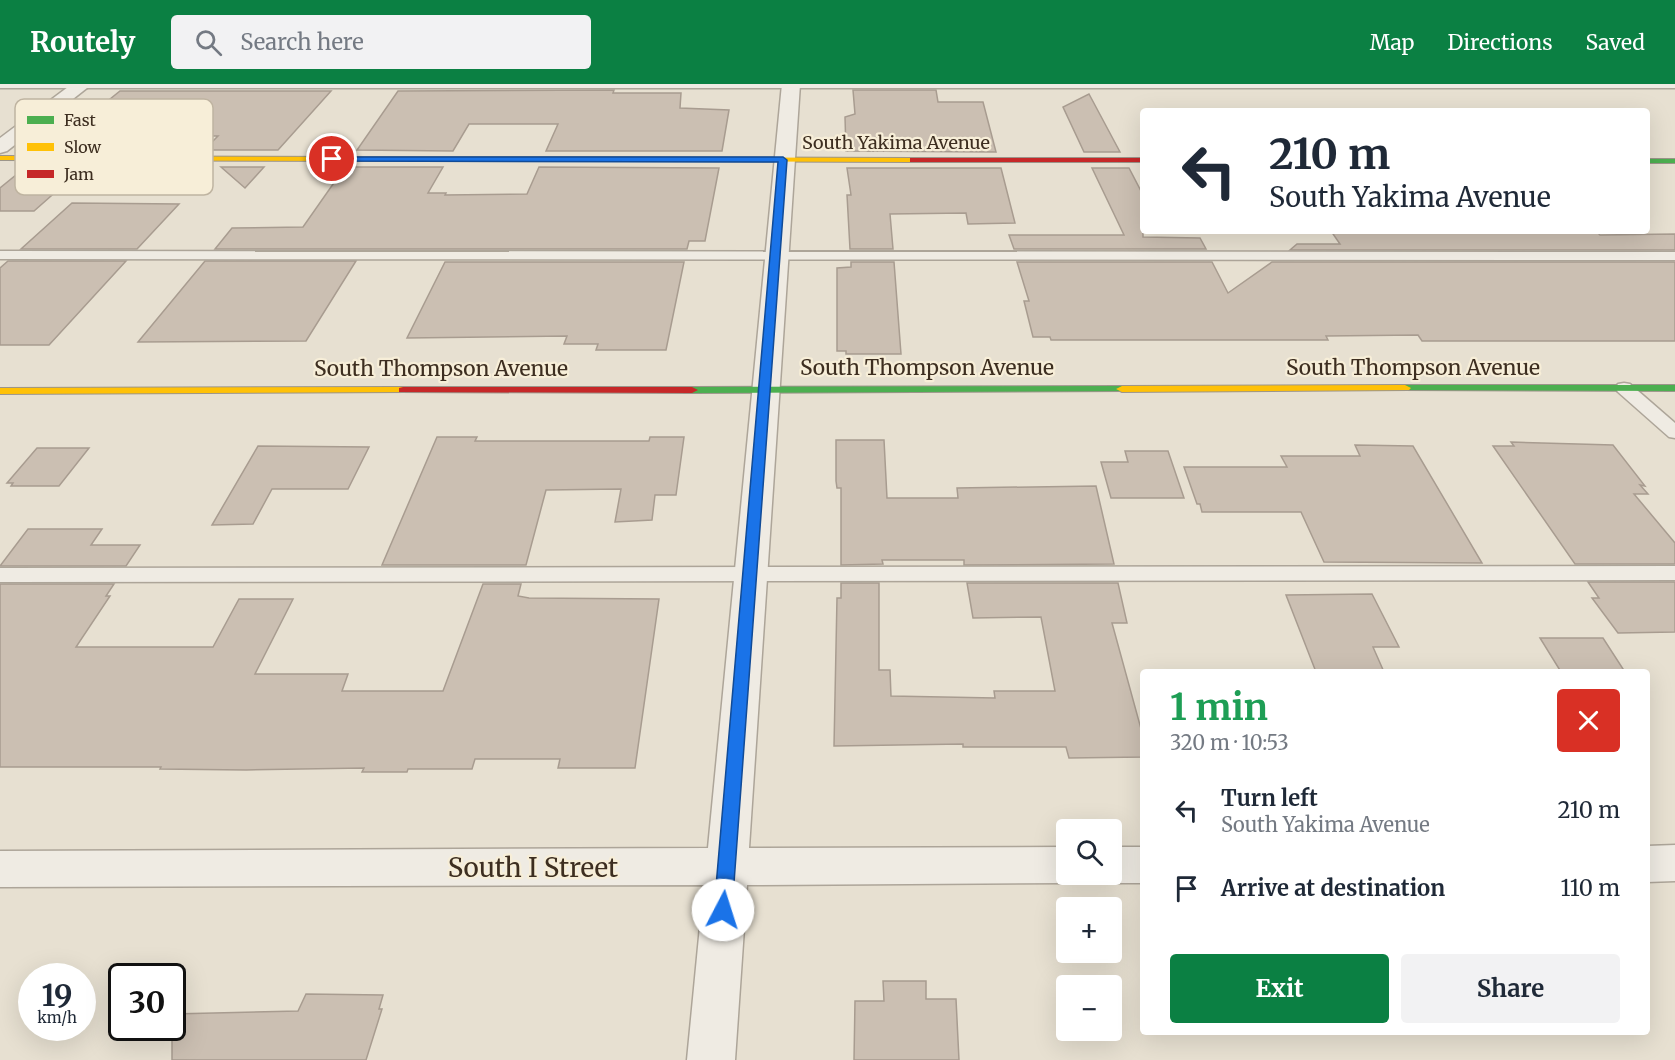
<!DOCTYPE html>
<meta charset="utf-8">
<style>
body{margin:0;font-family:Merriweather,serif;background:#f2f2f3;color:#1f2937;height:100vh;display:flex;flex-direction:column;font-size:22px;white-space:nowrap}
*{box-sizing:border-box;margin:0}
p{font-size:20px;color:#747a83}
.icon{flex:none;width:33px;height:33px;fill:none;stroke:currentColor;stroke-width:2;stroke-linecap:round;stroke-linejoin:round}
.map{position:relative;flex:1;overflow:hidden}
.sheet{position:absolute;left:1140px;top:585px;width:510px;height:366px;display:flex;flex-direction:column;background:#fff;border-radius:6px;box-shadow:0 6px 24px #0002}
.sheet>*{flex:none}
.top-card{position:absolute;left:1140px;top:24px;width:510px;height:126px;border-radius:6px;box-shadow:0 6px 24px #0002;background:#fff;color:#1f2937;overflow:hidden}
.controls{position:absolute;left:1056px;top:735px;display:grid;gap:12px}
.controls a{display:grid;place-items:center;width:66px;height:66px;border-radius:6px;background:#fff;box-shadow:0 6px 24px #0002;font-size:30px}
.speed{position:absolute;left:18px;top:879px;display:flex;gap:12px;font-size:30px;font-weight:700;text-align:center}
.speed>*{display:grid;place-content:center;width:78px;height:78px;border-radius:50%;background:#fff;box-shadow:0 6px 24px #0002;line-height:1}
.speed small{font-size:15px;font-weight:400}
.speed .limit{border:3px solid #111;border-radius:9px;background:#fff;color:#111}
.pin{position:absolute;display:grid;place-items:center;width:51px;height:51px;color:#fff;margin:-26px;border:3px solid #fff;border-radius:50%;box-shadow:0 2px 6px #0007}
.me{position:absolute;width:66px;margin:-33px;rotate:5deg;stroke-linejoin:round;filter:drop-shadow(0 0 4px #0008)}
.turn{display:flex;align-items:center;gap:21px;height:126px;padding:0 30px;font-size:27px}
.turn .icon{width:78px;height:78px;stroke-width:2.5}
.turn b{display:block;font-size:42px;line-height:51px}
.round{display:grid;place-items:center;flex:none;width:63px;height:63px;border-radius:6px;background:#f2f2f3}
.head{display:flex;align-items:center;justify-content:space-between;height:102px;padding:0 30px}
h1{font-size:36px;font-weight:700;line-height:45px;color:#1e9e55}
.button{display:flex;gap:12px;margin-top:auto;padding:12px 30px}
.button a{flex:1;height:69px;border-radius:6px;background:#0b8043;color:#fff;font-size:24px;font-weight:700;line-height:69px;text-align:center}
.button a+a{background:#f2f2f3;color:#1f2937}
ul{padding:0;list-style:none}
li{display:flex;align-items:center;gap:18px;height:78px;padding:0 30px}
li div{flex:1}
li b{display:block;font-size:22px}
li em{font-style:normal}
header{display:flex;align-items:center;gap:36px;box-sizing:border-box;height:84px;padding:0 30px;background:#0b8043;color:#fff}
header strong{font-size:28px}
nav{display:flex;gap:33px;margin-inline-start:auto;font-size:21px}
.search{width:420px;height:54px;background:#f2f2f3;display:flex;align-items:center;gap:15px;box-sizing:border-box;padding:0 21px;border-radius:6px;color:#747a83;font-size:22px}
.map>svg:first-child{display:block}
.building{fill:#cbbfb2;stroke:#a89c90;stroke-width:1.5}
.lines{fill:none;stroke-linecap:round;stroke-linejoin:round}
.lane-casing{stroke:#ada599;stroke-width:3}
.street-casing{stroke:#ada599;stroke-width:3}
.fast-casing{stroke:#9c958a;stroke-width:2}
.slow-casing{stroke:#9c958a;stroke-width:2}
.jam-casing{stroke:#9c958a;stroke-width:2}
.lane{fill:#efebe3;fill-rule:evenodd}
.street{fill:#efebe3;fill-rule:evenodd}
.fast{fill:#4caf50;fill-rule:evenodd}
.slow{fill:#ffc107;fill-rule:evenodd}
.jam{fill:#c62828;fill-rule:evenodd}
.route{fill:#1a73e8;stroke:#114b97;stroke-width:1.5}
.labels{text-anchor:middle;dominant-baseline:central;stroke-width:4.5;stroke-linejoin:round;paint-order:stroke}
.far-street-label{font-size:18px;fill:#3d2e20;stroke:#f7eed8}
.street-label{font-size:21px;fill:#3d2e20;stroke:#f7eed8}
.near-street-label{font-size:26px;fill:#3d2e20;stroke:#f7eed8}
.key{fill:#f7eed8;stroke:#bfb4a1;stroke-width:1.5}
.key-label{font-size:16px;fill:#3d2e20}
</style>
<header>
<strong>Routely</strong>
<div class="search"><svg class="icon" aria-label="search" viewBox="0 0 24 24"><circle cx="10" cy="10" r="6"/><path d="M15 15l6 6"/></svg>Search here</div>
<nav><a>Map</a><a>Directions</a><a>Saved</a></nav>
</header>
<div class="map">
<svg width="1675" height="976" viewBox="0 0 1675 976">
<rect width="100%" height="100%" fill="#e7e0d1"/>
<!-- building -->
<g class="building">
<polygon points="614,6 613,9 681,9 680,24 729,26 722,67 546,67 558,40 469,40 453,67 357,66 398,7"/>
<polygon points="853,6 936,6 938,18 983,18 996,68 846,67 845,33 855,30"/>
<polygon points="120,7 331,7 278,66 204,66 218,52 125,52 104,66 47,66"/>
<polygon points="1089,10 1120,68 1084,68 1063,23"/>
<polygon points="27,82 85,82 34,127 0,127 0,104"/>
<polygon points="221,83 264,83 245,104"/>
<polygon points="345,83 443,83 428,109 446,109 445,111 527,110 539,83 719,84 705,157 689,157 687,165 215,165 232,144 303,143"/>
<polygon points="847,84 1001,84 1015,139 968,140 966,129 890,130 893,165 850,165 847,111 851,111"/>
<polygon points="1092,84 1129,84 1143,111 1143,153 1200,154 1206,165 1014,165 1009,151 1124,151"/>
<polygon points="72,119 179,120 137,165 21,165"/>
<polygon points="1331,147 1596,147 1600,151 1675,150 1675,166 1290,166 1297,160 1340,160"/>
<polygon points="8,177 126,177 49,261 0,261 0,184"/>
<polygon points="205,177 356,177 306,257 138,258"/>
<polygon points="445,178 684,178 666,266 596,266 598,260 564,260 567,252 407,254"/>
<polygon points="851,178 894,178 901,270 846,270 846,267 837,267 837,184 851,183"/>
<polygon points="1017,178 1212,178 1228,209 1272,178 1675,178 1675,257 1422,257 1418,251 1326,252 1328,256 1051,256 1050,253 1033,253 1024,217 1029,217"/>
<polygon points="437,353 477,353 475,357 649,357 650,353 684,353 676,411 655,411 652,436 615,438 621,405 546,406 526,481 382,481"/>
<polygon points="836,356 884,356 887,414 958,414 957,404 1096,402 1114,480 964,481 964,476 882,476 883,480 841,481 841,404 837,404 836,397"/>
<polygon points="1511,358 1613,361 1645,402 1640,401 1648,410 1634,410 1675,459 1675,480 1575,480 1493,362 1514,362"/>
<polygon points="1355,361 1413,362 1482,479 1324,478 1301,428 1202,428 1200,420 1197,420 1184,383 1287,383 1281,372 1360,372"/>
<polygon points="258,362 369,363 348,405 272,405 253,440 212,441"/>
<polygon points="37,364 89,364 59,402 11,402 13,399 7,399"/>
<polygon points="1125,367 1168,367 1184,414 1111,414 1101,378 1128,378"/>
<polygon points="28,445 102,445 91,461 140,461 126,482 0,482"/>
<polygon points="1588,498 1675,498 1675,548 1618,549 1592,514 1599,514"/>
<polygon points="841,499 879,499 879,586 890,586 891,612 995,614 994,607 1055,607 1041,533 973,534 967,499 1118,499 1127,539 1112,539 1143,652 1143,673 1069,674 1066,663 963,663 963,660 834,662 837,514 841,514"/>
<polygon points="0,500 114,500 106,512 110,512 76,563 213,563 239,515 293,515 255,590 348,590 342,607 443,607 483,500 521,500 518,512 529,514 659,515 635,684 558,684 560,675 475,675 472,685 408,685 407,688 362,688 364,684 246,686 160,685 161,683 0,683"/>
<polygon points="1372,510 1399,563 1373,563 1384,588 1316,588 1286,511"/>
<polygon points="1540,554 1603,554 1625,588 1561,588"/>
<polygon points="883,897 926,897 926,915 956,915 959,976 854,976 855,917 884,917"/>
<polygon points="306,910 383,911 379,925 382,925 366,976 172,976 172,930 298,927"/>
</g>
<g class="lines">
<!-- lane casing -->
<g class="lane-casing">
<g id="lane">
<rect x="0" y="0" width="1675" height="4"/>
<polygon points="0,167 1675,168 1675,176 0,175"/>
<polygon points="1624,299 1630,300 1675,339 1675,354 1669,353 1618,308 1615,304 1618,300"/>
<polygon points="1675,482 1675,496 0,498 0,484"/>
</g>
</g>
<!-- street casing -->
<g class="street-casing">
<g id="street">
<polygon points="72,0 92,0 7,67 0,69 0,54"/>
<polygon points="782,0 800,0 749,764 1066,763 1066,790 1083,790 1081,794 1066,799 747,801 735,976 687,976 704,801 0,803 0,767 708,764"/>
<polygon points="1675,761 1675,797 1647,798 1647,762"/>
<polygon points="1112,763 1143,763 1143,799 1112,799 1097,794 1095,790 1112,790"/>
</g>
</g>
<!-- fast casing -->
<g class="fast-casing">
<g id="fast">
<polygon points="372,73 622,73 626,75 622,77 375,77 371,75"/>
<rect x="1647" y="75" width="28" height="4"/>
<polygon points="1405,301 1675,301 1675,307 1401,306 1399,304"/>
<polygon points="1122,302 1126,303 1126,307 692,309 686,306 692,303"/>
</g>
</g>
<!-- slow casing -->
<g class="slow-casing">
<g id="slow">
<polygon points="0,72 375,73 379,75 375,77 0,76"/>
<polygon points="619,73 913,74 917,76 913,78 622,77 618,75"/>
<polygon points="1405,301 1411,304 1409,306 1122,308 1116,305 1122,302"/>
<polygon points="403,303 407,304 407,308 0,310 0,304"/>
</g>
</g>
<!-- jam casing -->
<g class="jam-casing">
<g id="jam">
<rect x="910" y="74" width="233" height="4"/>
<polygon points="403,303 692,303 698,306 692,309 399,308 399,304"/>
</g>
</g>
<!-- lane -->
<use href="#lane" class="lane"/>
<!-- street -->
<use href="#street" class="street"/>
<!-- fast -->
<use href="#fast" class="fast"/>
<!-- slow -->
<use href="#slow" class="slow"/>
<!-- jam -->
<use href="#jam" class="jam"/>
</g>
<!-- route -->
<polygon class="route" points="329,73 783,73 787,76 732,826 729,831 723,834 716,831 714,826 778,78 332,77"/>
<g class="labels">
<!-- far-street labels -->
<g class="far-street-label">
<text x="896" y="58">South Yakima Avenue</text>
</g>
<!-- street labels -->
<g class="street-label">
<text x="927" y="283">South Thompson Avenue</text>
<text x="1413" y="283">South Thompson Avenue</text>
<text x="441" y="284">South Thompson Avenue</text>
</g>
<!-- near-street labels -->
<g class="near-street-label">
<text x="533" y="783">South I Street</text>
</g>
</g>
<!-- legend -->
<rect x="15" y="15" width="198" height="96" rx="9" class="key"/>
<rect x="27" y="32" width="27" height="8" fill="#4caf50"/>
<rect x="27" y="59" width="27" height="8" fill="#ffc107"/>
<rect x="27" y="86" width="27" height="8" fill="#c62828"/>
<g class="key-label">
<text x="64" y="42">Fast</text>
<text x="64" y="69">Slow</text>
<text x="64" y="96">Jam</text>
</g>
</svg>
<div class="controls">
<a><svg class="icon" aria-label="search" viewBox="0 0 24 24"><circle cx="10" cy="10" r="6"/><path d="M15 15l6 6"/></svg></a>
<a>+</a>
<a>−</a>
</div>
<div class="speed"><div>19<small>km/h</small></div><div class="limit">30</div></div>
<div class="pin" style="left:332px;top:75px;background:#d93025"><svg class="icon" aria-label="arrive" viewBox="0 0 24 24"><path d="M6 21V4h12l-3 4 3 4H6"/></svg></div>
<svg class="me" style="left:723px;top:826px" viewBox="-20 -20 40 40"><circle r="19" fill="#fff"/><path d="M0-13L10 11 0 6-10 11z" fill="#1a73e8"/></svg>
<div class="top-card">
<div class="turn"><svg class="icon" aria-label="left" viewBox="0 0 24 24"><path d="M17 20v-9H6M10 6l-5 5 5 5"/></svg><div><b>210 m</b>South Yakima Avenue</div></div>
</div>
<section class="sheet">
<div class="head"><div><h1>1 min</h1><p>320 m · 10:53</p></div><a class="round" style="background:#d93025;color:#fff"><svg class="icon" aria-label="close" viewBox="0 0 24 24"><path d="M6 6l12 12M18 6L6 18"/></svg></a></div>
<ul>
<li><svg class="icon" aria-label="left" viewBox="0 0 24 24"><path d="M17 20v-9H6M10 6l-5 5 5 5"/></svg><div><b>Turn left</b><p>South Yakima Avenue</p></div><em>210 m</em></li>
<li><svg class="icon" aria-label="arrive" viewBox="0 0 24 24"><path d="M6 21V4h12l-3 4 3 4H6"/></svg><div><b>Arrive at destination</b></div><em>110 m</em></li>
</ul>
<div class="button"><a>Exit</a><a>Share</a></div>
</section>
</div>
